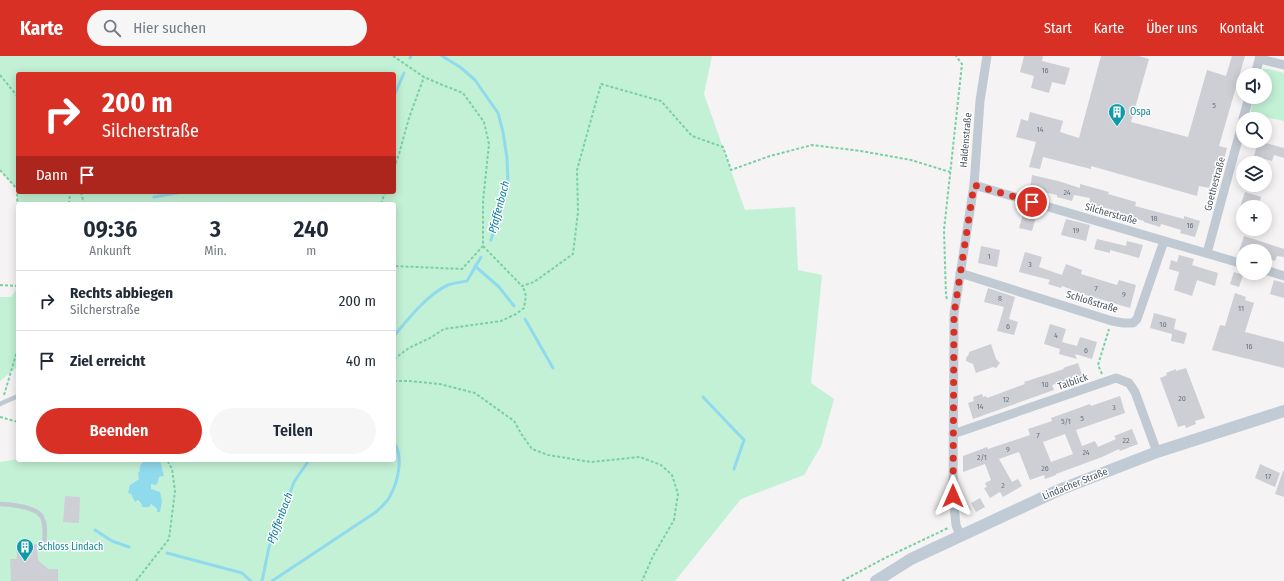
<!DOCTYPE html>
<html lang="de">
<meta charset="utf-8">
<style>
body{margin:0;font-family:"Fira Sans Condensed",sans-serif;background:#f6f6f7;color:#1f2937;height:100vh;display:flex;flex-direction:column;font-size:15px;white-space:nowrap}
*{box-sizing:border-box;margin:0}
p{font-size:13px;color:#747a83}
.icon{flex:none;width:22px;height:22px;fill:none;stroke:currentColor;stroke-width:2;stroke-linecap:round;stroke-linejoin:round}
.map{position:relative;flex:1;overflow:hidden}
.side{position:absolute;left:16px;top:146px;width:380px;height:260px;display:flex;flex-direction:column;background:#fff;border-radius:4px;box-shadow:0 2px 10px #0003}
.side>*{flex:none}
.hud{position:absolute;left:16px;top:16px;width:380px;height:122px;border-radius:4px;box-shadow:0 2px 10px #0003;background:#d93025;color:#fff;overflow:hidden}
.tools{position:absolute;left:1236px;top:12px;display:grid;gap:8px}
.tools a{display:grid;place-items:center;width:36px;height:36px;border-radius:50%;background:#fff;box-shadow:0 2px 10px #0003;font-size:20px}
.pin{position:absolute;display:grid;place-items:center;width:34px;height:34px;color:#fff;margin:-17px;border:2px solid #fff;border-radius:50%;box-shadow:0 1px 4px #0007}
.me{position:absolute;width:44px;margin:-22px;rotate:0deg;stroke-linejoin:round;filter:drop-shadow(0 0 3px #0008)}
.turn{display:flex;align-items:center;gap:14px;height:84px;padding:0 20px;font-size:18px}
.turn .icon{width:52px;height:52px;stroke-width:2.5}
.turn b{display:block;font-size:28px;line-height:34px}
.then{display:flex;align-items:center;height:38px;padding:0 20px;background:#0003;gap:8px;font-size:15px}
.eta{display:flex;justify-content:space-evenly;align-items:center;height:68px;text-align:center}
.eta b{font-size:24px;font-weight:600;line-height:28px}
.action{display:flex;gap:8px;margin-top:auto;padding:8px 20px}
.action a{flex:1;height:46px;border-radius:24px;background:#d93025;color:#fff;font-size:16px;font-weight:600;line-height:46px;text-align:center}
.action a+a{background:#f6f6f7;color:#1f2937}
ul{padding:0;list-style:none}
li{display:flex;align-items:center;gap:12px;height:60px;padding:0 20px;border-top:1px solid #e0e1e3}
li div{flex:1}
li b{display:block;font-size:15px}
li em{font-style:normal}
header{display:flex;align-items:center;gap:24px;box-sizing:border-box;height:56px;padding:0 20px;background:#d93025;color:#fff}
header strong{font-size:19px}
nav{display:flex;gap:22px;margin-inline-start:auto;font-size:14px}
.search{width:280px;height:36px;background:#f6f6f7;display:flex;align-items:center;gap:10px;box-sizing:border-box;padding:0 14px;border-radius:22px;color:#747a83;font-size:15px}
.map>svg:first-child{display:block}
.green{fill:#c3f1d5;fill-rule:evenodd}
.water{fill:#90daee}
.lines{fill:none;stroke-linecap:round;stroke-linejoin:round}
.stream{stroke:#90daee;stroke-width:3}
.building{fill:#cdcfd5;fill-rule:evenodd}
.path{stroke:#7ad0a6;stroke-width:2;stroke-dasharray:3 2;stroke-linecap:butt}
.lane{stroke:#c1cad2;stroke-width:4.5}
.street{stroke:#c1cad2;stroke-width:9}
.secondary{stroke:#c1cbd6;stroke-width:12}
.route{stroke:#d93025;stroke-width:7;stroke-dasharray:0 12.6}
.labels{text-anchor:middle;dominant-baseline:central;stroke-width:3;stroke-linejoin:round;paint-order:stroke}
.number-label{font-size:8px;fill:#6b747e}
.culture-label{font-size:10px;fill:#0d838f;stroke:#fff;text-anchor:start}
.street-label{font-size:10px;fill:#4a5661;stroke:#fff}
.water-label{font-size:11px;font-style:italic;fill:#0c7c9b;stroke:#fff}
</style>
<header>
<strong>Karte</strong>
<div class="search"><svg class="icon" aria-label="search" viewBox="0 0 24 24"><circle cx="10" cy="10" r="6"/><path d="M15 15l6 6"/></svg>Hier suchen</div>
<nav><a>Start</a><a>Karte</a><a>Über uns</a><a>Kontakt</a></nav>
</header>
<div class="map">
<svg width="1284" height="525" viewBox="0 0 1284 525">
<rect width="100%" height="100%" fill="#f5f3f3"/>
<!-- green -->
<g class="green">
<path d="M0,0H712L704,38L745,154L795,151L798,214L822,219L811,327L834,343L821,390L804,419L741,443L675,525H0V406L18,403L145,404L142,406L139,423L130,429C132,443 134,440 142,449L151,448L160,456L157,435L151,434V428L158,426L159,421L164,420L160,404H394V148H18V178L17,133L0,114ZM18,18H394V136H18Z"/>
<polygon points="1263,13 1269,13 1284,17 1284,65 1250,58 1254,41 1265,41 1265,19 1260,19"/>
<polygon points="18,231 18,310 0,325 0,241 11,241"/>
</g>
<!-- water -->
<path class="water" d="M145,404H160L164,420L159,421L158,426L156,429L151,428V433L160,436L162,445L160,456H157V453L151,448L149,451H142V449L138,444L135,446L131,438L128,437L130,429L139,423L138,417L140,415C139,411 141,407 145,404Z"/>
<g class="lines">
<!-- stream -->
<g class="stream">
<polyline points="442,0 460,11 475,24 498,57 503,76 507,102 508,128 491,184"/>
<polyline points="410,2 411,0"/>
<polyline points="394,40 404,17"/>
<polyline points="154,141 182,136"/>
<polyline points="475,210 499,231 514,250"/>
<polyline points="525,263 553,312"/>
<path d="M394,280C407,264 429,237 448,229C454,227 461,226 467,225L481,201"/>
<polyline points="703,341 744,384 734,413"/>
<polyline points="95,474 112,485 129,491"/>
<polyline points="167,497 242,517 251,525"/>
<polyline points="262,525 269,491 294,426 309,404"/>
<path d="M272,525L376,456C380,452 386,447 389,442C398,426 404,402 394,386"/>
</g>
</g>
<!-- building -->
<g class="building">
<polygon points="1024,0 1043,0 1042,5 1070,12 1065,29 1052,26 1049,37 1031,32 1034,20 1020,16"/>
<polygon points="1101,0 1139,0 1149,3 1131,66 1188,81 1207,14 1226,20 1232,0 1245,0 1219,90 1227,92 1221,114 1215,112 1209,132 1199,130 1197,140 1091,110 1091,113 1043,101 1040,113 1029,111 1036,86 1016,81 1021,63 1028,65 1030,56 1063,65 1060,76 1079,82"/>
<polygon points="1258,85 1284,92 1284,102 1274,99 1272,105 1254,100"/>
<polygon points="1032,119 1058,125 1080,132 1080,128 1109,136 1108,138 1136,146 1135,150 1184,163 1184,160 1200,165 1195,181 1180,177 1181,174 1161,168 1160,171 1144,166 1144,165 1114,156 1114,154 1089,148 1090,142 1074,139 1072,145 1057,141 1057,139 1030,133"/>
<polygon points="1245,136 1261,141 1258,151 1240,151"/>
<polygon points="1024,155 1037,158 1032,175 1019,172"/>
<polygon points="1066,163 1090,169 1086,185 1061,179"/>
<polygon points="1244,180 1284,193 1284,201 1277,200 1275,205 1265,202 1265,195 1239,195"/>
<polygon points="1097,183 1126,190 1127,185 1143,189 1139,202 1110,194 1110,197 1094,193"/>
<polygon points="981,190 1000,194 997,211 978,207"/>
<polygon points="1025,196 1042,201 1039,211 1062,219 1066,208 1082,214 1081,218 1117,229 1119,224 1136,229 1130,252 1086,239 1062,230 1061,232 1048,228 1050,224 1019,216"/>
<polygon points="1179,199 1194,203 1192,209 1218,217 1215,230 1197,224 1192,240 1174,234 1179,216 1169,213 1171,204 1177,206"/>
<polygon points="1234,216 1243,219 1239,231 1230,228"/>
<polygon points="1274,224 1284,227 1284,242 1270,238"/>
<polygon points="988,232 1015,241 1009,263 1018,266 1014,279 997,275 1004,251 984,246"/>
<polygon points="1235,237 1246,241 1245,244 1254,247 1245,276 1284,286 1284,312 1212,294 1220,269 1225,270"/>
<polygon points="1154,257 1176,263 1174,273 1187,277 1184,288 1171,285 1172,278 1150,272"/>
<polygon points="1050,268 1066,273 1062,286 1077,290 1080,281 1097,286 1092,303 1075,298 1077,303 1059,298 1060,293 1044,288"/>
<polygon points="991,288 996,303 1000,307 996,312 993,311 976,317 973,308 966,305 966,302 969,298 969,296"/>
<polygon points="1078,307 1084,324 1069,329 1068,325 1052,329 1054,334 973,363 968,347 974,345 973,341 982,338 983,341 986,340 987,342 1025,328 1024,326 1064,313 1063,312"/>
<polygon points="1186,312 1205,362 1195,365 1196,368 1186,372 1185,369 1178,371 1160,322 1167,319 1166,317 1176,313 1176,315"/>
<path d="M1120,340L1125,357L1076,374L1082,390L1095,385L1098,391L1116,383L1114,380L1132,373L1138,388L1120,395L1119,393L1102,401L1056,418V419L1045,423L1044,419L1030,424L1019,396L999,403L1012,426L1018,423L1022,430L1003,441L1000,436L990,442L984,432L987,431L985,427L991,424L985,408L963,416V400L987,391L988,393L1030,379L1028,373L1052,365L1051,362L1090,348L1091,350ZM1065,378L1073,398L1051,406L1043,386Z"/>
<polygon points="1260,408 1280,417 1275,431 1255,422"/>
<polygon points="1283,415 1284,415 1284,441 1275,438"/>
<polygon points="65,440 80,441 79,467 63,466"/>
<polygon points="980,442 985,451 976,456 971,447"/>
<polygon points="16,488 37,488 38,504 48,513 58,513 58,525 11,525 10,503 17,503"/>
</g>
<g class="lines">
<!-- path -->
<g class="path">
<polyline points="393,0 424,21 440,28 463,37 484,66 489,88 483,145 483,190 462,213 394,210"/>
<polyline points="0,19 18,41"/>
<polyline points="394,112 399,98 409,62 424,21"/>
<polyline points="0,114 17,133 18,178"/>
<polyline points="81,136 84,148"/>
<polyline points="69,148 70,136"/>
<polyline points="381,148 385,136"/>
<polyline points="483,190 522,230 534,226 573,198 578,156 577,114 601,28 661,45 692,80 723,91 731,114 770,100 812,89 861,95 911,104 950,116"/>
<polyline points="0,229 18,230"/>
<polyline points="18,233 18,239"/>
<polyline points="947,243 946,240 944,174 962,8 956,0"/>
<polyline points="394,303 409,292 430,282 444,273 501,265 516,258 524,252 526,240 523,231"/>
<polyline points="1102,318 1098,309 1109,273"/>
<polyline points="394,325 409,325 440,328 475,337 514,365 522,379 532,393 548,399 591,406 640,401 661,409 672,419 678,438 674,464 653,500 642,525"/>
<polyline points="4,339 18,292"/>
<polyline points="0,361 18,366"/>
<polyline points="136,525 169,483 175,435 172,413 167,404"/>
<polyline points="842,525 885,502 948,472"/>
</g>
<!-- lane -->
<g class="lane">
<polyline points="0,348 18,340"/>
<path d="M0,448C10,448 37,451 42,461C47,471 44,483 44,493"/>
</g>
<!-- street -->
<g class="street">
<polyline points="1260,3 1284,9"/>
<polyline points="1255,19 1260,0"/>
<polyline points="1243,63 1249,41"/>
<polyline points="974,129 1243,208"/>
<polyline points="1207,197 1243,65"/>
<polyline points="1265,214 1284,220"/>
<polyline points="960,217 1112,265 1123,267 1133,267 1137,263 1164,185"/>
<polyline points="953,378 1116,322 1129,327 1135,336 1157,396"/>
<polyline points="960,479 956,469 953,440 954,258 974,129 980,45 987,0"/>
</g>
<!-- secondary -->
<polyline class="secondary" points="876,525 911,503 1059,434 1157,396 1284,355"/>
</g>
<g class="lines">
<!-- route -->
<polyline class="route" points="953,440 954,258 974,129 1032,146"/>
</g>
<!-- icons -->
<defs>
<g id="building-pin" transform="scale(0.9)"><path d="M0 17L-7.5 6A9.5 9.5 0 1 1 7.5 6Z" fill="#0f9aa8" stroke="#fff"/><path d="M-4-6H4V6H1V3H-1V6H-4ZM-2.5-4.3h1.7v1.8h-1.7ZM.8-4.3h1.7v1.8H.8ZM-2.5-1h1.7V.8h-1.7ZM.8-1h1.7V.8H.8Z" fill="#fff"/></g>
</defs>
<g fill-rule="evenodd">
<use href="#building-pin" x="1117" y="56"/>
<use href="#building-pin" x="25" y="491"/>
</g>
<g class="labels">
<!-- number labels -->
<g class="number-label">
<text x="1045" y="14">16</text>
<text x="1214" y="49">5</text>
<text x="1040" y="73">14</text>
<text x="1067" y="136">24</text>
<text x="1154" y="162">18</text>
<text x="1190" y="169">16</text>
<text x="1076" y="174">19</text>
<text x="989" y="200">1</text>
<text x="1030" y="208">3</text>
<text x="1096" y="232">7</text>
<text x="1124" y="238">9</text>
<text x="1000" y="242">8</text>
<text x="1241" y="252">11</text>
<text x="1163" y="268">10</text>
<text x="1008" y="270">6</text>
<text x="1056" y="279">4</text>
<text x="1249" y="290">16</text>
<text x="1086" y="294">6</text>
<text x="1045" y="328">10</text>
<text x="1182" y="342">20</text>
<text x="1006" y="343">12</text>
<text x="980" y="350">14</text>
<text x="1114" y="351">3</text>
<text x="1082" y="362">5</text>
<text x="1066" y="365">5/1</text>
<text x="1038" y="379">7</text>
<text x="1126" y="384">22</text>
<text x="1008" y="393">9</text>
<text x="1086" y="396">24</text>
<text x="982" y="401">2/1</text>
<text x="1045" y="412">26</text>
<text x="1268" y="420">17</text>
<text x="1003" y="429">2</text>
</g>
<!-- culture labels -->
<g class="culture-label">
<text x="1130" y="56">Ospa</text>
<text x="38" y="491">Schloss Lindach</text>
</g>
<!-- street labels -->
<g class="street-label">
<text transform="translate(966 84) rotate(-85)">Haldenstraße</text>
<text transform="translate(1215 128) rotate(-75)">Goethestraße</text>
<text transform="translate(1111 158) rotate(16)">Silcherstraße</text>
<text transform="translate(1092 246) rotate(17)">Schloßstraße</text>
<text transform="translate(1073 326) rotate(-19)">Talblick</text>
<text transform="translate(1075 428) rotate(-22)">Lindacher Straße</text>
</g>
<!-- water labels -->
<g class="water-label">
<text transform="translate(499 151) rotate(-75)">Pfaffenbach</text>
<text transform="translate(280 462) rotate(-69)">Pfaffenbach</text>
</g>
</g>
</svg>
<div class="tools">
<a><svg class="icon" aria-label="sound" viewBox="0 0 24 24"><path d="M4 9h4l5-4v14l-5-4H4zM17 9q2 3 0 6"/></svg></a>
<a><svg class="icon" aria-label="search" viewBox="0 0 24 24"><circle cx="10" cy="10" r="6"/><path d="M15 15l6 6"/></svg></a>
<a><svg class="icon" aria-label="layers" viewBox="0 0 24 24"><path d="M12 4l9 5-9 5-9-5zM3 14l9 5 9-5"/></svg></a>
<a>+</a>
<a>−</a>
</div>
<div class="pin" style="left:1032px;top:146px;background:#d93025"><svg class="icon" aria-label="arrive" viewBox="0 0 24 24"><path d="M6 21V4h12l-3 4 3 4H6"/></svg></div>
<svg class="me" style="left:953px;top:440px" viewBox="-20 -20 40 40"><path d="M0-17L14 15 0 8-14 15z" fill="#d93025" stroke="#fff" stroke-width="4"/></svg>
<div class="hud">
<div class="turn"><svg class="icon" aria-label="right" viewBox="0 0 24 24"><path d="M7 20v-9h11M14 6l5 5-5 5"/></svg><div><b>200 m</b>Silcherstraße</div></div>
<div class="then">Dann<svg class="icon" aria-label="arrive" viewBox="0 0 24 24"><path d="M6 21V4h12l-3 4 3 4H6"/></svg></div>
</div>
<section class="side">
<div class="eta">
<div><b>09:36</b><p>Ankunft</p></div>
<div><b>3</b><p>Min.</p></div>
<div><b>240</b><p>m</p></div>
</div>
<ul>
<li><svg class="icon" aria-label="right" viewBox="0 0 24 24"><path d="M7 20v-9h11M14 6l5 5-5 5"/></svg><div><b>Rechts abbiegen</b><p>Silcherstraße</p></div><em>200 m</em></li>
<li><svg class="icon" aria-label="arrive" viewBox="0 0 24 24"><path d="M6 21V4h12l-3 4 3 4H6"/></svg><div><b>Ziel erreicht</b></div><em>40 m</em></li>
</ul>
<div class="action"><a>Beenden</a><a>Teilen</a></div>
</section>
</div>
